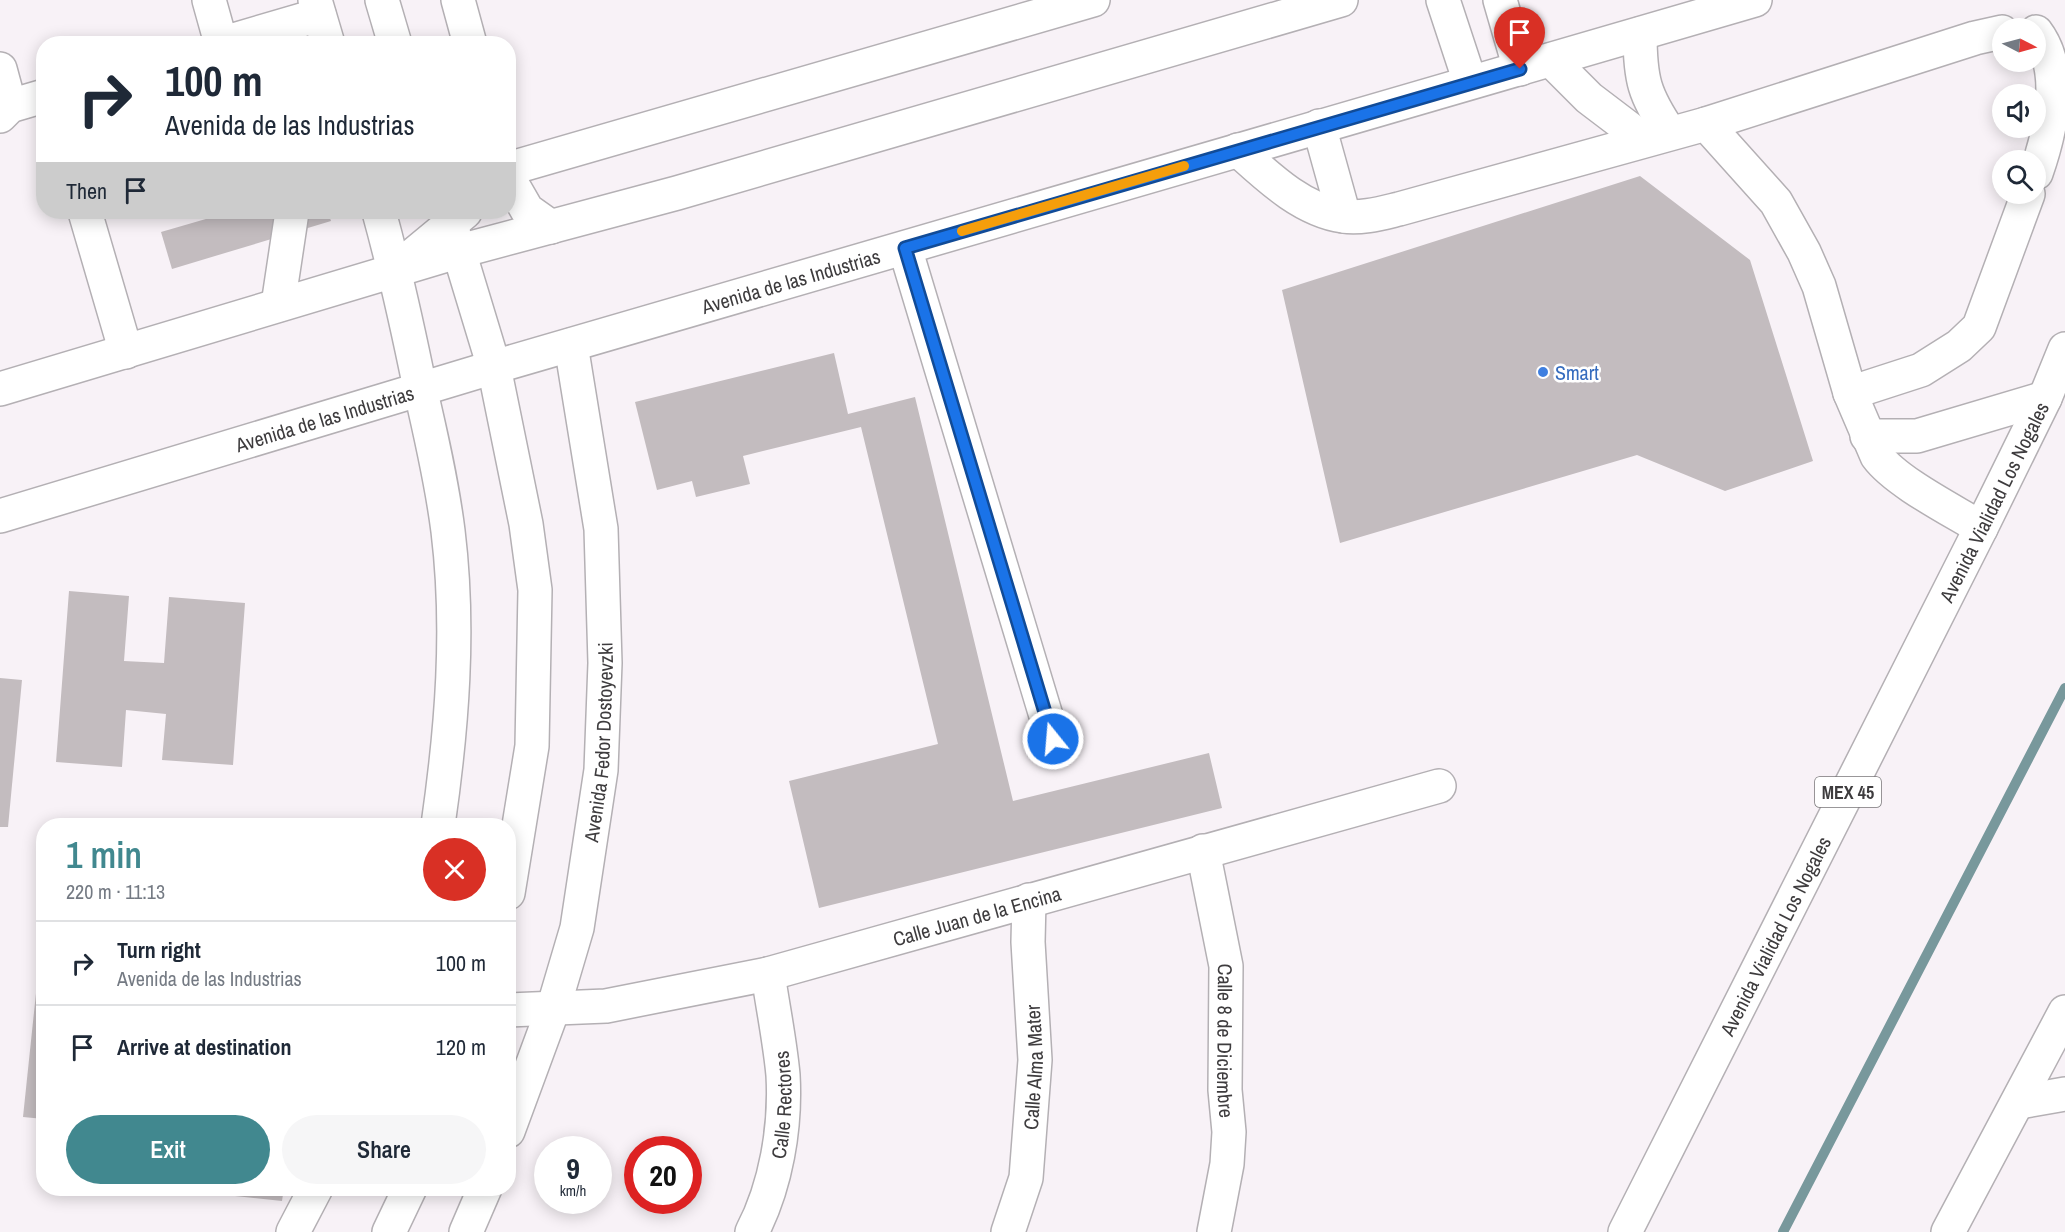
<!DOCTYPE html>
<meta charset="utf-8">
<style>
body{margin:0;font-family:"Archivo Narrow",sans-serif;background:#f6f6f7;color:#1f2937;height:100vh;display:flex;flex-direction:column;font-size:22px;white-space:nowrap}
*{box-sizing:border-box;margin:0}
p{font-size:20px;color:#747a83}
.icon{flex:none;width:33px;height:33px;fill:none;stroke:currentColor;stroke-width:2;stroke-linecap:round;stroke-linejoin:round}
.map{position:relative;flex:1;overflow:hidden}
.sheet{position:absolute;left:36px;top:818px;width:480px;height:378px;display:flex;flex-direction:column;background:#fff;border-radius:24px;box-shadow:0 3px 15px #0003}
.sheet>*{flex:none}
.banner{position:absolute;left:36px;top:36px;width:480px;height:183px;border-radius:24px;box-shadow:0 3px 15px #0003;background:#fff;color:#1f2937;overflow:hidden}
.needle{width:39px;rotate:96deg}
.controls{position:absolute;left:1992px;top:18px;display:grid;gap:12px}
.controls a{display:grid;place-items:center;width:54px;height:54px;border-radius:50%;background:#fff;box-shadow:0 3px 15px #0003;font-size:30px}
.speed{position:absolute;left:534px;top:1136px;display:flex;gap:12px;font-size:30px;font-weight:700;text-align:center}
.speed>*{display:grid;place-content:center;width:78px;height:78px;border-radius:50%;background:#fff;box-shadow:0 3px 15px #0003;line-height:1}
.speed small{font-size:15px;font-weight:400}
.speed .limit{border:9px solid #d22;background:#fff;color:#111}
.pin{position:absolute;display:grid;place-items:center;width:51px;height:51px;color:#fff;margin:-62px -26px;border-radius:50% 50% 50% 0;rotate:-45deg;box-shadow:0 0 6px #0007}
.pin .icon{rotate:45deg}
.me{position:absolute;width:66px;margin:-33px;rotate:343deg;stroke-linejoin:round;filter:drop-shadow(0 0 4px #0008)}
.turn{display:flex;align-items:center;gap:21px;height:126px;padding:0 30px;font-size:27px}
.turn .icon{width:78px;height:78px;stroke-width:2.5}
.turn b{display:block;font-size:42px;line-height:51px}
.then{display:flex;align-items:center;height:57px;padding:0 30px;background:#0003;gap:12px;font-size:22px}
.round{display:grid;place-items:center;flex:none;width:63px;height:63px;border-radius:32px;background:#f6f6f7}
.head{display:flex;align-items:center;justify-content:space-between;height:102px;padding:0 30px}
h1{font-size:36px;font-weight:600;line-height:45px;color:#41888f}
.cta{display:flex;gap:12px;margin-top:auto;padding:12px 30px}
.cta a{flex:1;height:69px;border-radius:36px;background:#41888f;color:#fff;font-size:24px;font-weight:600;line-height:69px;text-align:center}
.cta a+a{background:#f6f6f7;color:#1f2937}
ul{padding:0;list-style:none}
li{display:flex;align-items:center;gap:18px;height:84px;padding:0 30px;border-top:2px solid #e0e1e3}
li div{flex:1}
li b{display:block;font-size:22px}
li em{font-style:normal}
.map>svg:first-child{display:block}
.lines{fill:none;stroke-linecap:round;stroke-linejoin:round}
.stream{stroke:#78989c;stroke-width:10}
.building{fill:#c3bcbf}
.minor-casing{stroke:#b4b0b4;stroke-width:36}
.major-casing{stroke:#b4b0b4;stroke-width:36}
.highway-casing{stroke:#b4b0b4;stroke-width:36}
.minor{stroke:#fff;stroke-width:33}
.major{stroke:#fff;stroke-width:33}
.highway{stroke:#fff;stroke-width:33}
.route-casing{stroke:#114b97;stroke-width:15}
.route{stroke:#1a73e8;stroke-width:10}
.slow{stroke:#f59e0b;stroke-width:10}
.shop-dot{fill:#3f7fe0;stroke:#fff;stroke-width:2}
.labels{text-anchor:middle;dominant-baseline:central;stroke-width:5;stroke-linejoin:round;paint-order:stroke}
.shield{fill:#fff;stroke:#787678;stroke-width:1.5}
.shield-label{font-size:18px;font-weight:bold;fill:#3e3c3e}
.street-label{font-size:20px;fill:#3e3c3e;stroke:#fff}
.shop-label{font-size:20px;fill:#366cbe;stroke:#fff;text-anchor:start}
</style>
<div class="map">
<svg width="2065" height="1232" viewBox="0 0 2065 1232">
<rect width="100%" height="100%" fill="#f8f2f7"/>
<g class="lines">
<!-- stream -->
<polyline class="stream" points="1783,1232 2065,688"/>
</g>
<!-- building -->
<g class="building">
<polygon points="1640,176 1750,260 1813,461 1725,491 1637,455 1340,543 1282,290"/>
<polygon points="230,212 328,212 331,221 172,269 161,232"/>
<polygon points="834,353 848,414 915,397 1013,801 1209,753 1222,808 819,908 789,781 938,744 861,427 743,456 750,484 696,497 692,481 657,490 635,402"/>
<polygon points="69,591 129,596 124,661 164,663 169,597 245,603 233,765 162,760 166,714 126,710 122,767 56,762"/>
<polygon points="0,678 22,680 8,827 0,827"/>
<polygon points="42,936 44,936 44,1119 23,1117"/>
<polygon points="207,1188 284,1188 282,1201 207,1193"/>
</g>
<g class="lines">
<!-- minor casing -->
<g class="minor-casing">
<g id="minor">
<polyline points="209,0 221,43"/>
<polyline points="458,0 470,44"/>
<polyline points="1443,0 1470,82"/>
<polyline points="1500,0 1520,69"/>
<path d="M2036,32C2065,70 2051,130 2036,173"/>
<path d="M1640,34C1640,79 1644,95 1670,133"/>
<polyline points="220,44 319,15"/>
<polyline points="1551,60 1589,98 1643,139"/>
<polyline points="0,69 10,106"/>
<polyline points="0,116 10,106 44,96"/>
<polyline points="1706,124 1975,38 2002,32"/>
<polyline points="1319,126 1344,216"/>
<path d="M1238,150C1268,177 1302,210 1343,216C1361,219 1382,213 1399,209L1706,124L1776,202L1804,252L1819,286L1850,393L1877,456C1896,482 1952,510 1981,528"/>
<polyline points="508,169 1093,0"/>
<polyline points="85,212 126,352"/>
<polyline points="905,248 1053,739"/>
<polyline points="395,270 465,212"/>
<polyline points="278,305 292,212"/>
<polyline points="1850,393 1921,370 1959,346 1979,327 2028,194"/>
<polyline points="1867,436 1917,436 2045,398"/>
<path id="s1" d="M1203,851L1226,966L1225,1090L1229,1132L1227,1164L1214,1232"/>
<path id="s2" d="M508,1010L606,1006L768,974L1439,786"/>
<polyline points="2019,1102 2065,1094"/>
<path id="s3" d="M508,1131L553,1009L577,928L601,770L605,663L601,529L571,345"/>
<polyline points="466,1232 485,1188"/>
<path id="s4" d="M752,1232C776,1186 786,1127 783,1075C780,1042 773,1008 768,974"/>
<path id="s5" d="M1008,1232L1026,1178L1035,1060L1028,942L1029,900"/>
</g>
</g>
<!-- major casing -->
<g class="major-casing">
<g id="major">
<polyline points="315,0 328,44"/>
<polyline points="382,0 395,44"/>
<polyline points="508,177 527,210 551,227"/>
<path d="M379,212C395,270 408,329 420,388C431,435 442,483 448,531C460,629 452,728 438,825"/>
<polyline points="447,212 494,367 526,524 535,590 532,746 508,893"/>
<polyline points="0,389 460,251 677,193 1341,0"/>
<path id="s6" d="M0,516L494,367L1755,0"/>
<polyline points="293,1232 316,1188"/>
<polyline points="389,1232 410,1188"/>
</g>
</g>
<!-- highway casing -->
<g class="highway-casing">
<g id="highway">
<path id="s7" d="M1625,1232L1981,528L2045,398L2065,349"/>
<polyline points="1948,1232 2065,1012"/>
</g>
</g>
<!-- minor -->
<use href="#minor" class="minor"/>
<!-- major -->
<use href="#major" class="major"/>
<!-- highway -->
<use href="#highway" class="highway"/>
</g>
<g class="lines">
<!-- route casing -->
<g class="route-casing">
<polyline id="route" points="1053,739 905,248 1520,69"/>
</g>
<!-- route -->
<use href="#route" class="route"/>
<!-- slow -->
<polyline class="slow" points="962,231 1184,166"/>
</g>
<!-- markers -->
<circle class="shop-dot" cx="1543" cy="372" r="6"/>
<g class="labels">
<!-- shield labels -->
<rect class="shield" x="1815" y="777" width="66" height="30" rx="4.5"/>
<g class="shield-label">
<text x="1848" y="792">MEX 45</text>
</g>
<!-- street labels -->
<g class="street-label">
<text stroke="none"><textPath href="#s6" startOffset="825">Avenida de las Industrias</textPath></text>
<text stroke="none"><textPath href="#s6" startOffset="339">Avenida de las Industrias</textPath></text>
<text stroke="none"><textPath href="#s7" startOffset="818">Avenida Vialidad Los Nogales</textPath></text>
<text stroke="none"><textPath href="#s3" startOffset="402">Avenida Fedor Dostoyevzki</textPath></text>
<text stroke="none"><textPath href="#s2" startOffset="480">Calle Juan de la Encina</textPath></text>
<text stroke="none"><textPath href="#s7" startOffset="332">Avenida Vialidad Los Nogales</textPath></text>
<text stroke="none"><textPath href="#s1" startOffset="192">Calle 8 de Diciembre</textPath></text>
<text stroke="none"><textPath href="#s5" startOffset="168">Calle Alma Mater</textPath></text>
<text stroke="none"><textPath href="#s4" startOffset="132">Calle Rectores</textPath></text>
</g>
<!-- shop labels -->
<g class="shop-label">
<text x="1555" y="372">Smart</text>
</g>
</g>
</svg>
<div class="controls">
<a><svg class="needle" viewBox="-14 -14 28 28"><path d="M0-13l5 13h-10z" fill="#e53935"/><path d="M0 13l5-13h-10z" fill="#747a83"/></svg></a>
<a><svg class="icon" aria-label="sound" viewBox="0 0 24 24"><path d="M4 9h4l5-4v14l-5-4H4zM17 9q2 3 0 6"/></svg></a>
<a><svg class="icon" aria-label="search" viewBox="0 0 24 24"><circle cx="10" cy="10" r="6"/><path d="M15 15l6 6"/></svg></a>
</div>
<div class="speed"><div>9<small>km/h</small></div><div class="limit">20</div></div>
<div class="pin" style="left:1520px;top:69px;background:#d93025"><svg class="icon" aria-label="arrive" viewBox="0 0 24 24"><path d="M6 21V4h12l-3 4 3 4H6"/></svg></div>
<svg class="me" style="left:1053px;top:739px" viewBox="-20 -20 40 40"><circle r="17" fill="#1a73e8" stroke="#fff" stroke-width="3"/><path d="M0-11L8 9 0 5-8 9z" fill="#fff"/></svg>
<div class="banner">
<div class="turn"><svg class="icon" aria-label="right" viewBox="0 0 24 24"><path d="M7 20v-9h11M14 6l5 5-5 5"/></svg><div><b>100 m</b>Avenida de las Industrias</div></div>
<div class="then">Then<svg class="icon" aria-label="arrive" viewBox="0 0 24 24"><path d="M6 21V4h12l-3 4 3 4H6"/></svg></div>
</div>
<section class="sheet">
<div class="head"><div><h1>1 min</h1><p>220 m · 11:13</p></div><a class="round" style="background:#d93025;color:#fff"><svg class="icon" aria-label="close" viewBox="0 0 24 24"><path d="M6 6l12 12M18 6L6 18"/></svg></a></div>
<ul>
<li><svg class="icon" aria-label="right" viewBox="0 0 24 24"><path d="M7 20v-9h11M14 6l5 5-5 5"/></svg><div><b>Turn right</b><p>Avenida de las Industrias</p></div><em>100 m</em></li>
<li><svg class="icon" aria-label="arrive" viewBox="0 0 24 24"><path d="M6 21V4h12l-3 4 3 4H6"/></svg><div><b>Arrive at destination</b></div><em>120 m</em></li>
</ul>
<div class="cta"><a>Exit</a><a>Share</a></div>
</section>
</div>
